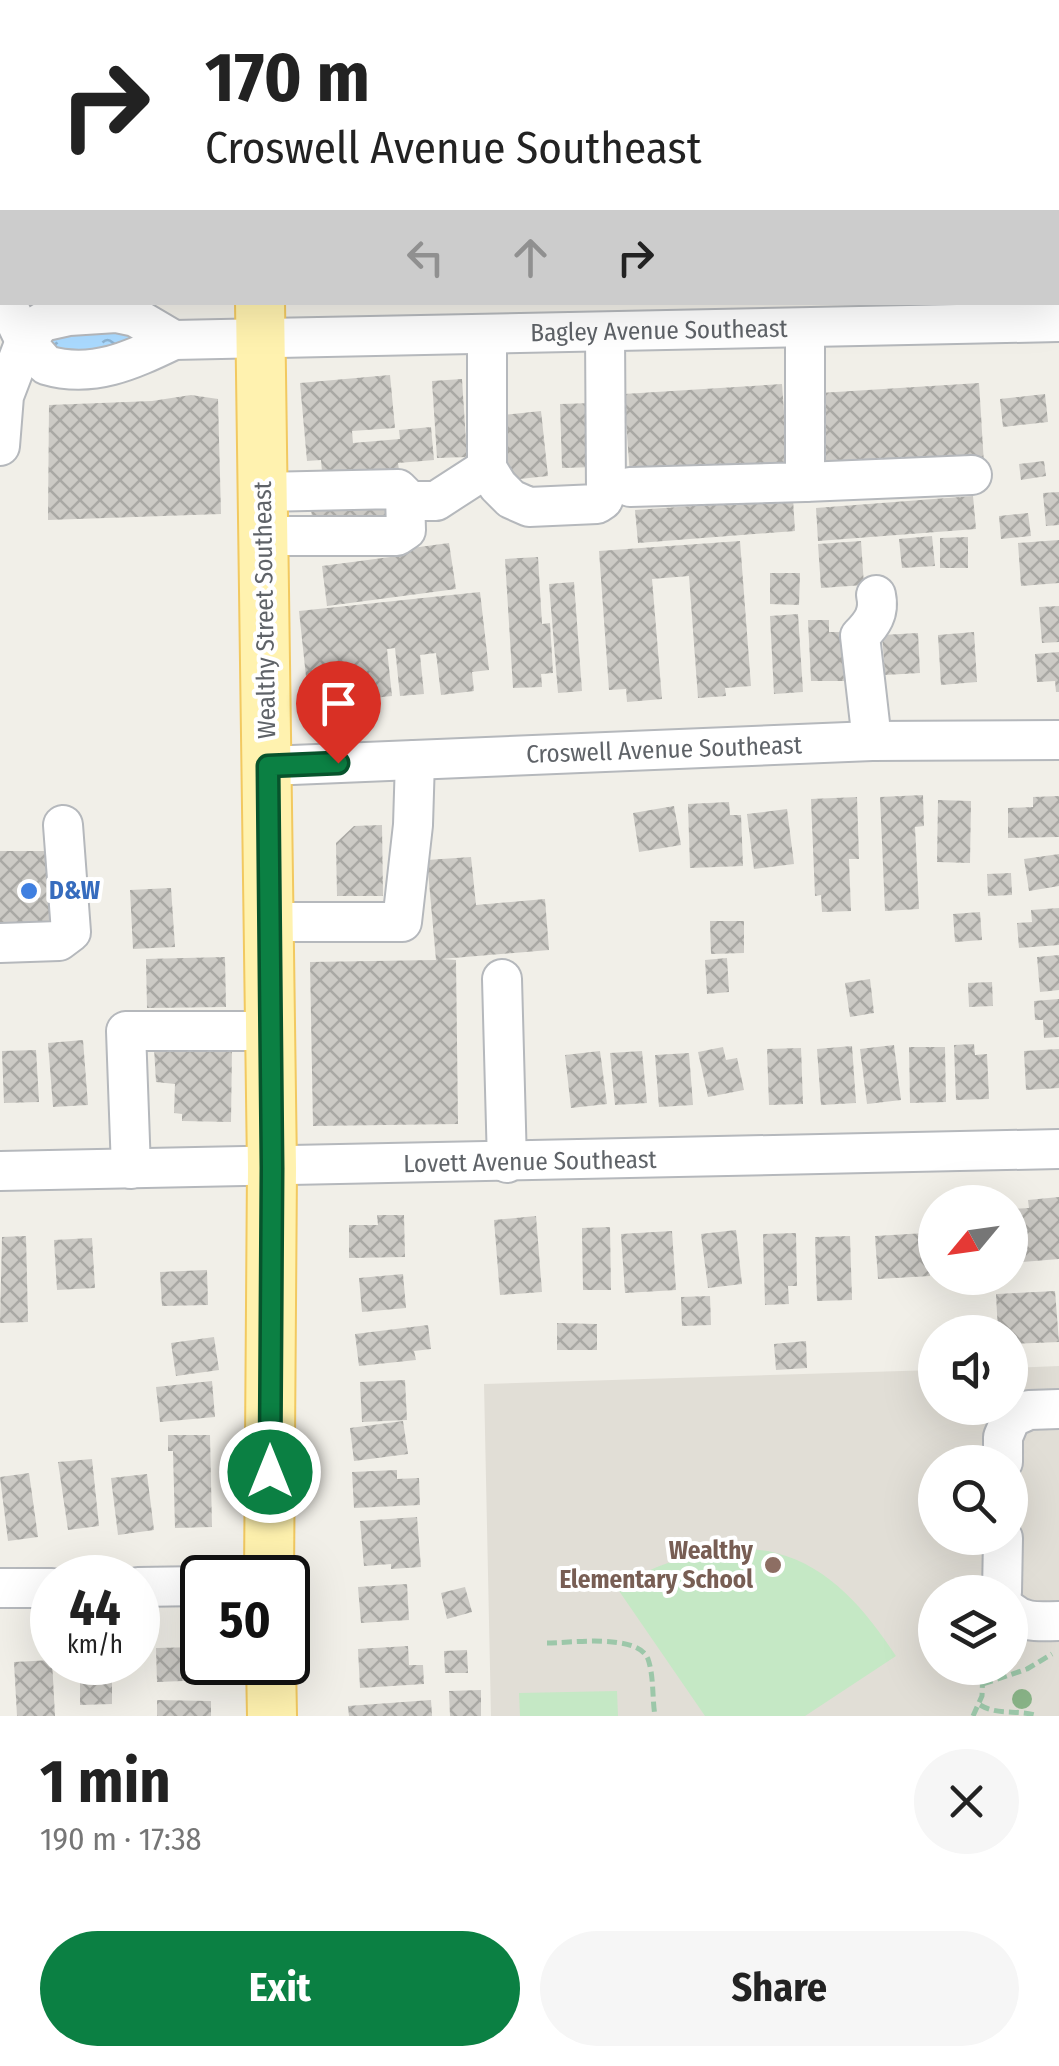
<!DOCTYPE html>
<meta charset="utf-8">
<style>
body{margin:0;font-family:"Fira Sans Condensed",sans-serif;background:#f6f6f6;color:#222;height:100vh;display:flex;flex-direction:column;font-size:38px;white-space:nowrap}
*{box-sizing:border-box;margin:0}
p{font-size:32px;color:#767676}
.icon{flex:none;width:55px;height:55px;fill:none;stroke:currentColor;stroke-width:2;stroke-linecap:round;stroke-linejoin:round}
.map{position:relative;height:1716px;overflow:hidden}
.sheet{display:flex;flex-direction:column;background:#fff;flex:1}
.sheet>*{flex:none}
.banner{position:absolute;left:0px;top:0px;width:1060px;height:305px;box-shadow:0 10px 40px #0002;background:#fff;color:#222;overflow:hidden}
.needle{width:65px;rotate:241deg}
.fabs{position:absolute;left:918px;top:1185px;display:grid;gap:20px}
.fabs a{display:grid;place-items:center;width:110px;height:110px;border-radius:50%;background:#fff;box-shadow:0 10px 40px #0002;font-size:50px}
.speed{position:absolute;left:30px;top:1555px;display:flex;gap:20px;font-size:50px;font-weight:700;text-align:center}
.speed>*{display:grid;place-content:center;width:130px;height:130px;border-radius:50%;background:#fff;box-shadow:0 10px 40px #0002;line-height:1}
.speed small{font-size:25px;font-weight:400}
.speed .limit{border:5px solid #111;border-radius:15px;background:#fff;color:#111}
.pin{position:absolute;display:grid;place-items:center;width:85px;height:85px;color:#fff;margin:-102px -42px;border-radius:50% 50% 50% 0;rotate:-45deg;box-shadow:0 0 10px #0007}
.pin .icon{rotate:45deg}
.me{position:absolute;width:110px;margin:-55px;rotate:0deg;stroke-linejoin:round;filter:drop-shadow(0 0 8px #0008)}
.turn{display:flex;align-items:center;gap:35px;height:210px;padding:0 40px;font-size:45px}
.turn .icon{width:130px;height:130px;stroke-width:2.5}
.turn b{display:block;font-size:70px;line-height:85px}
.lanes{display:flex;align-items:center;height:95px;padding:0 40px;background:#0003;justify-content:center;gap:50px;direction:ltr}
.lanes .off{opacity:.35}
.round{display:grid;place-items:center;flex:none;width:105px;height:105px;border-radius:52px;background:#f6f6f6}
.headline{display:flex;align-items:center;justify-content:space-between;height:170px;padding:0 40px}
h1{font-size:60px;font-weight:700;line-height:75px}
.cta{display:flex;gap:20px;margin-top:auto;padding:20px 40px}
.cta a{flex:1;height:115px;border-radius:60px;background:#0b8043;color:#fff;font-size:40px;font-weight:700;line-height:115px;text-align:center}
.cta a+a{background:#f6f6f6;color:#222}
.map>svg:first-child{display:block}
.education{fill:#e1ded6;fill-rule:evenodd}
.green{fill:#c5e8c5}
.water{fill:url(#water-ripples)}
.building{fill:url(#building-cross-hatch)}
.lines{fill:none;stroke-linecap:round;stroke-linejoin:round}
.minor-casing{stroke:#b5b8bc;stroke-width:42}
.major-casing{stroke:#f2c960;stroke-width:52}
.path{stroke:#9cc7a9;stroke-width:5;stroke-dasharray:10 5;stroke-linecap:butt}
.minor{stroke:#fff;stroke-width:38}
.major{stroke:#fff2af;stroke-width:48}
.tree{fill:#89b387}
.route-casing{stroke:#07532c;stroke-width:25}
.route{stroke:#0b8043;stroke-width:18}
.shop-dot{fill:#3f7fe0;stroke:#fff;stroke-width:4}
.education-dot{fill:#8d6e63;stroke:#fff;stroke-width:4}
.labels{text-anchor:middle;dominant-baseline:central;stroke-width:8;stroke-linejoin:round;paint-order:stroke}
.street-label{font-size:25px;fill:#5f6368;stroke:#fff}
.shop-label{font-size:25px;font-weight:bold;fill:#366cbe;stroke:#fff;text-anchor:start}
.education-label{font-size:25px;font-weight:bold;fill:#785e54;stroke:#fff;text-anchor:end}
</style>
<div class="map">
<svg width="1059" height="1716" viewBox="0 0 1059 1716">
<defs>
<pattern id="water-ripples" width="26" height="14" patternUnits="userSpaceOnUse" patternTransform="scale(2.5)"><rect width="26" height="14" fill="#aadaff"/><path d="M2 4q2-2 4 0t4 0M15 11q2-2 4 0t4 0" fill="none" stroke="#8eb4d2"/></pattern>
<pattern id="building-cross-hatch" width="8" height="8" patternUnits="userSpaceOnUse" patternTransform="scale(2.5)"><rect width="8" height="8" fill="#cccac5"/><path d="M0 0l8 8M0 8l8-8" fill="none" stroke="#a9a8a4"/></pattern>
</defs>
<rect width="100%" height="100%" fill="#f1efe8"/>
<!-- education -->
<g class="education">
<polygon points="306,0 1059,0 1059,285 1058,2"/>
<path d="M1059,1366V1716H491L484,1384L935,1370V1408H1010V1368ZM935,1462H1010V1538H935ZM935,1592H1010V1668H935Z"/>
</g>
<!-- green -->
<g class="green">
<path d="M728,1548C744,1549 761,1549 776,1553C831,1567 866,1611 896,1656L805,1716H705L617,1588C653,1565 687,1555 728,1548Z"/>
<polygon points="617,1691 618,1716 520,1716 519,1693"/>
</g>
<!-- water -->
<polygon class="water" points="55,329 130,330 138,345 64,356 48,345"/>
<!-- building -->
<g class="building">
<polygon points="390,375 395,428 352,431 353,443 400,439 399,430 431,427 434,460 398,463 399,470 349,474 323,484 321,460 307,461 300,383"/>
<polygon points="462,379 467,457 437,458 432,381"/>
<polygon points="979,383 984,464 826,475 820,393"/>
<polygon points="782,384 788,466 630,475 624,394"/>
<polygon points="1045,394 1048,422 1003,427 1000,399"/>
<polygon points="191,395 218,399 221,514 48,520 49,405 152,401"/>
<polygon points="595,403 597,467 562,468 560,404"/>
<polygon points="541,411 548,476 510,480 502,415"/>
<polygon points="1044,461 1046,476 1021,480 1019,464"/>
<polygon points="1059,492 1059,525 1046,526 1043,493"/>
<polygon points="396,494 399,526 315,536 310,504"/>
<polygon points="973,496 976,529 818,541 816,508"/>
<polygon points="793,499 795,531 638,543 635,510"/>
<polygon points="1028,513 1031,536 1001,539 999,516"/>
<polygon points="932,536 935,566 902,568 899,539"/>
<polygon points="968,537 968,568 940,568 940,538"/>
<polygon points="1059,540 1059,583 1021,586 1018,543"/>
<polygon points="740,541 751,686 725,688 726,696 698,698 689,576 652,579 662,699 627,702 626,689 609,690 599,551"/>
<polygon points="861,541 864,585 821,588 818,544"/>
<polygon points="449,543 456,589 327,606 322,566 398,556 397,550"/>
<polygon points="538,557 542,624 550,623 553,673 541,674 542,687 513,688 505,559"/>
<polygon points="770,573 800,573 799,605 770,604"/>
<polygon points="574,582 582,691 558,693 549,584"/>
<polygon points="480,592 489,670 472,672 474,691 441,695 436,653 420,655 424,694 400,696 395,648 387,649 392,696 344,701 345,711 310,714 299,611"/>
<polygon points="1059,606 1059,642 1042,643 1039,607"/>
<polygon points="798,614 803,692 774,694 770,616"/>
<polygon points="808,620 829,620 829,632 842,632 844,681 811,681"/>
<polygon points="974,632 977,682 941,685 938,635"/>
<polygon points="918,633 920,673 885,675 882,635"/>
<polygon points="1059,652 1059,692 1056,692 1055,681 1037,682 1035,654"/>
<polygon points="923,795 924,826 915,827 919,909 885,911 880,797"/>
<polygon points="1059,796 1059,837 1008,838 1008,808 1033,807 1033,797"/>
<polygon points="857,797 859,859 849,859 851,911 822,912 821,895 815,896 811,799"/>
<polygon points="938,800 971,801 970,863 937,862"/>
<polygon points="729,802 730,815 741,815 743,866 690,868 688,804"/>
<polygon points="674,806 681,845 639,852 633,813"/>
<polygon points="787,809 794,864 754,869 747,814"/>
<polygon points="382,825 383,896 337,896 336,843 354,826"/>
<polygon points="0,851 56,851 59,931 0,932"/>
<polygon points="1059,854 1059,886 1029,891 1024,859"/>
<polygon points="471,857 476,905 545,899 549,950 441,959 456,960 458,1124 313,1126 310,962 436,960 427,860"/>
<polygon points="1011,873 1012,895 988,896 987,874"/>
<polygon points="171,888 175,947 133,949 130,890"/>
<polygon points="1059,908 1059,945 1019,948 1017,923 1032,922 1031,910"/>
<polygon points="980,912 982,940 955,942 953,914"/>
<polygon points="710,921 744,921 744,953 711,954"/>
<polygon points="1059,955 1059,990 1040,992 1037,957"/>
<polygon points="225,957 226,1007 147,1008 146,959"/>
<polygon points="727,958 729,992 707,994 705,960"/>
<polygon points="870,979 874,1013 850,1017 845,983"/>
<polygon points="992,982 993,1006 969,1007 968,983"/>
<polygon points="1059,999 1059,1037 1044,1038 1043,1020 1035,1020 1034,1001"/>
<polygon points="83,1040 88,1105 53,1107 48,1043"/>
<polygon points="974,1044 975,1055 987,1054 989,1099 956,1100 954,1045"/>
<polygon points="894,1045 901,1100 867,1104 860,1049"/>
<polygon points="232,1046 231,1122 182,1121 182,1114 174,1113 175,1084 156,1082 154,1048"/>
<polygon points="852,1046 856,1103 821,1105 817,1049"/>
<polygon points="723,1047 726,1060 737,1058 744,1090 708,1097 698,1052"/>
<polygon points="909,1047 945,1047 946,1102 910,1103"/>
<polygon points="801,1048 803,1104 769,1105 767,1049"/>
<polygon points="1059,1049 1059,1088 1026,1090 1024,1051"/>
<polygon points="36,1050 39,1102 4,1103 2,1051"/>
<polygon points="600,1051 607,1104 571,1108 565,1055"/>
<polygon points="642,1051 647,1103 615,1105 610,1053"/>
<polygon points="689,1053 693,1105 659,1107 655,1055"/>
<polygon points="1059,1197 1059,1259 1010,1263 1010,1209 1029,1208 1028,1200"/>
<polygon points="377,1215 404,1215 405,1257 349,1258 349,1225 378,1225"/>
<polygon points="536,1216 542,1292 500,1295 494,1220"/>
<polygon points="610,1227 611,1290 583,1290 582,1228"/>
<polygon points="736,1230 742,1284 708,1288 701,1234"/>
<polygon points="672,1231 676,1290 625,1293 621,1234"/>
<polygon points="796,1233 797,1286 788,1286 789,1304 765,1305 763,1234"/>
<polygon points="926,1233 930,1276 878,1279 875,1236"/>
<polygon points="26,1236 28,1322 0,1323 2,1237"/>
<polygon points="850,1236 852,1300 817,1301 815,1237"/>
<polygon points="92,1238 95,1288 57,1290 54,1240"/>
<polygon points="207,1270 208,1305 162,1306 160,1272"/>
<polygon points="403,1274 406,1308 362,1312 359,1278"/>
<polygon points="1055,1291 1059,1342 1010,1344 1010,1332 998,1332 996,1294"/>
<polygon points="710,1296 711,1325 682,1326 681,1297"/>
<polygon points="557,1323 597,1324 597,1350 557,1350"/>
<polygon points="428,1325 431,1349 414,1351 416,1360 359,1366 355,1334"/>
<polygon points="214,1337 219,1370 176,1376 171,1343"/>
<polygon points="806,1341 807,1368 776,1370 774,1344"/>
<polygon points="405,1380 407,1420 362,1422 360,1382"/>
<polygon points="212,1381 215,1417 160,1422 156,1387"/>
<polygon points="403,1421 408,1454 354,1461 350,1428"/>
<polygon points="168,1435 210,1435 212,1527 175,1528 173,1451 168,1451"/>
<polygon points="92,1459 99,1526 68,1530 58,1462"/>
<polygon points="397,1470 397,1479 419,1478 420,1505 354,1508 352,1472"/>
<polygon points="29,1473 38,1537 8,1541 0,1477"/>
<polygon points="147,1474 154,1530 118,1535 111,1478"/>
<polygon points="417,1517 421,1567 391,1569 391,1564 364,1566 360,1521"/>
<polygon points="407,1584 409,1620 361,1623 358,1587"/>
<polygon points="465,1587 472,1612 447,1619 441,1593"/>
<polygon points="408,1646 409,1665 423,1665 424,1684 360,1688 358,1649"/>
<polygon points="198,1647 198,1662 208,1662 209,1680 157,1682 156,1648"/>
<polygon points="467,1650 468,1673 445,1673 444,1651"/>
<polygon points="52,1660 55,1716 17,1716 14,1662"/>
<polygon points="80,1663 112,1663 112,1704 80,1705"/>
<polygon points="481,1690 481,1716 450,1716 449,1691"/>
<polygon points="157,1700 211,1701 211,1716 157,1716"/>
<polygon points="431,1700 432,1716 349,1716 348,1706"/>
</g>
<g class="lines">
<!-- minor casing -->
<g class="minor-casing">
<g id="minor">
<polyline points="0,66 2,221"/>
<path d="M6,302L25,341L46,365C93,379 132,360 174,340L1059,322"/>
<polyline points="487,335 487,468 498,486 511,499 529,507 597,504 603,500 606,493 605,332"/>
<polyline points="0,446 4,396 25,341 42,322 69,316 116,313 135,317 174,340"/>
<polyline points="805,482 972,475"/>
<polyline points="630,487 805,482 805,328"/>
<polyline points="262,492 398,489 405,496 406,530 397,536 263,536"/>
<polyline points="405,501 436,501 487,468"/>
<path d="M872,741L860,636C872,624 880,613 876,595"/>
<polyline points="268,766 872,741 1059,740"/>
<polyline points="270,922 402,922 413,825 415,760"/>
<polyline points="0,943 59,941 71,932 63,825"/>
<polyline points="502,979 507,1163"/>
<polyline points="131,1169 126,1031 271,1031"/>
<polyline points="0,1171 1059,1149"/>
<polyline points="1003,1462 1003,1437 1011,1418 1029,1410 1059,1409"/>
<polyline points="138,1587 202,1586"/>
<polyline points="0,1588 52,1588"/>
<polyline points="1002,1592 1003,1538"/>
<path d="M1010,1611C1024,1624 1041,1621 1059,1621"/>
</g>
</g>
<!-- major casing -->
<g class="major-casing">
<g id="major">
<polyline points="255,0 255,2"/>
<polyline points="260,302 272,1168 269,1578"/>
<polyline points="271,1662 272,1716"/>
</g>
</g>
<!-- path -->
<g class="path">
<path d="M547,1643C570,1643 638,1633 648,1659C654,1676 652,1698 655,1716"/>
<polyline points="983,1684 1027,1669 1052,1654"/>
<path d="M980,1705C999,1716 1017,1709 1038,1716"/>
<polyline points="973,1716 982,1696 983,1668"/>
</g>
<!-- minor -->
<use href="#minor" class="minor"/>
<!-- major -->
<use href="#major" class="major"/>
</g>
<!-- trees -->
<circle class="tree" cx="1022" cy="1699" r="10"/>
<g class="lines">
<!-- route casing -->
<g class="route-casing">
<polyline id="route" points="270,1472 272,1168 268,766 338,763"/>
</g>
<!-- route -->
<use href="#route" class="route"/>
</g>
<!-- markers -->
<circle class="shop-dot" cx="29" cy="891" r="10"/>
<circle class="education-dot" cx="773" cy="1565" r="10"/>
<g class="labels">
<!-- street labels -->
<g class="street-label">
<text transform="translate(659 331) rotate(-1)">Bagley Avenue Southeast</text>
<text transform="translate(265 610) rotate(-91)">Wealthy Street Southeast</text>
<text transform="translate(664 750) rotate(-2)">Croswell Avenue Southeast</text>
<text transform="translate(530 1162) rotate(-1)">Lovett Avenue Southeast</text>
</g>
<!-- shop labels -->
<g class="shop-label">
<text x="49" y="891">D&amp;W</text>
</g>
<!-- education labels -->
<g class="education-label">
<text x="753" y="1551">Wealthy<tspan x="753" dy="29">Elementary School</tspan></text>
</g>
</g>
</svg>
<div class="fabs">
<a><svg class="needle" viewBox="-14 -14 28 28"><path d="M0-13l5 13h-10z" fill="#e53935"/><path d="M0 13l5-13h-10z" fill="#767676"/></svg></a>
<a><svg class="icon" aria-label="sound" viewBox="0 0 24 24"><path d="M4 9h4l5-4v14l-5-4H4zM17 9q2 3 0 6"/></svg></a>
<a><svg class="icon" aria-label="search" viewBox="0 0 24 24"><circle cx="10" cy="10" r="6"/><path d="M15 15l6 6"/></svg></a>
<a><svg class="icon" aria-label="layers" viewBox="0 0 24 24"><path d="M12 4l9 5-9 5-9-5zM3 14l9 5 9-5"/></svg></a>
</div>
<div class="speed"><div>44<small>km/h</small></div><div class="limit">50</div></div>
<div class="pin" style="left:338px;top:763px;background:#d93025"><svg class="icon" aria-label="arrive" viewBox="0 0 24 24"><path d="M6 21V4h12l-3 4 3 4H6"/></svg></div>
<svg class="me" style="left:270px;top:1472px" viewBox="-20 -20 40 40"><circle r="17" fill="#0b8043" stroke="#fff" stroke-width="3"/><path d="M0-11L8 9 0 5-8 9z" fill="#fff"/></svg>
<div class="banner">
<div class="turn"><svg class="icon" aria-label="right" viewBox="0 0 24 24"><path d="M7 20v-9h11M14 6l5 5-5 5"/></svg><div><b>170 m</b>Croswell Avenue Southeast</div></div>
<div class="lanes"><svg class="icon off" aria-label="left" viewBox="0 0 24 24"><path d="M17 20v-9H6M10 6l-5 5 5 5"/></svg><svg class="icon off" aria-label="ahead" viewBox="0 0 24 24"><path d="M12 20V5M6 11l6-6 6 6"/></svg><svg class="icon" aria-label="right" viewBox="0 0 24 24"><path d="M7 20v-9h11M14 6l5 5-5 5"/></svg></div>
</div>
</div>
<section class="sheet">
<div class="headline"><div><h1>1 min</h1><p>190 m · 17:38</p></div><a class="round"><svg class="icon" aria-label="close" viewBox="0 0 24 24"><path d="M6 6l12 12M18 6L6 18"/></svg></a></div>
<div class="cta"><a>Exit</a><a>Share</a></div>
</section>
